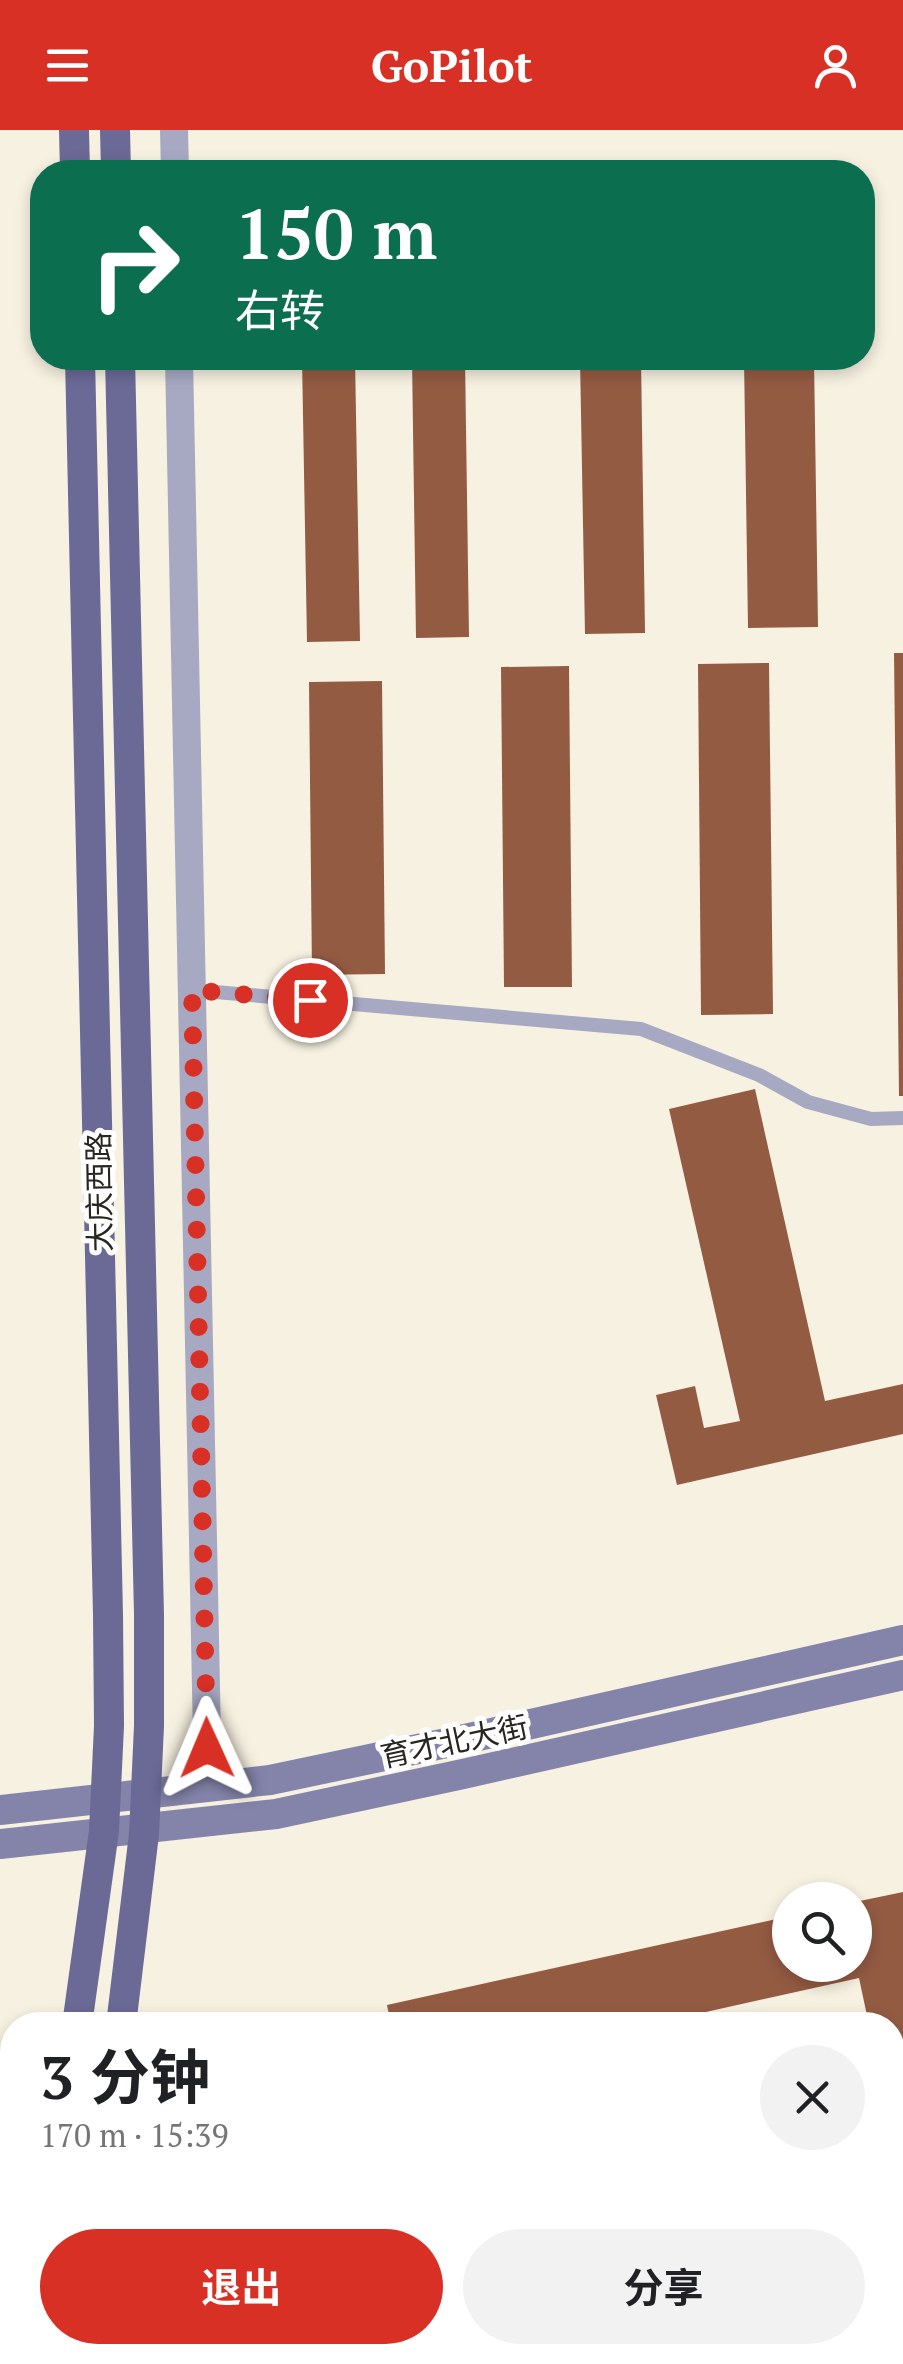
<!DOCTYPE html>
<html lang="zh">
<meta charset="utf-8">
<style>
body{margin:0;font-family:"PT Serif","Noto Sans SC",serif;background:#f2f2f2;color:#202124;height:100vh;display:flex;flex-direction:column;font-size:38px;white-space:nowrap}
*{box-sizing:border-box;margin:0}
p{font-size:32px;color:#757577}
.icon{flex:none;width:55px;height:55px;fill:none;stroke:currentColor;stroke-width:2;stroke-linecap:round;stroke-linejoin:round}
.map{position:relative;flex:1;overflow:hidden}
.drawer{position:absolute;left:0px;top:1882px;width:905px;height:352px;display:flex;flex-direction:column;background:#fff;border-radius:40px 40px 0 0;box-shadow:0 5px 15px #0003}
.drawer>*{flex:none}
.guide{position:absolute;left:30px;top:30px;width:845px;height:210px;border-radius:40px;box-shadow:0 5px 15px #0003;background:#0b6e4f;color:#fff;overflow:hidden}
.fabs{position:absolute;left:772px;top:1752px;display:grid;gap:20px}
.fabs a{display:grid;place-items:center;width:100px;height:100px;border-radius:50%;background:#fff;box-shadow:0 5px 15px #0003;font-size:50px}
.pin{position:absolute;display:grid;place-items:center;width:85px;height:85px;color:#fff;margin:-42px;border:5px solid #fff;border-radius:50%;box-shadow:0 2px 10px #0007}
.me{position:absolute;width:110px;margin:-55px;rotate:359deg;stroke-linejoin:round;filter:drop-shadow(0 0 8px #0008)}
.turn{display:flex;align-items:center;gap:35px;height:210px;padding:0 40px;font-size:45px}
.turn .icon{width:130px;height:130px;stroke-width:2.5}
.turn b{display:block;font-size:70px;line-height:85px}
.round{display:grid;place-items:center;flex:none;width:105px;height:105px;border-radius:52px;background:#f2f2f2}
.headline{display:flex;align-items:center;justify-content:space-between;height:170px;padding:0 40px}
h1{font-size:60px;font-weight:700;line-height:75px}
.cta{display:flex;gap:20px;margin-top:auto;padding:20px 40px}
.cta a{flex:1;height:115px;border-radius:60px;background:#d93025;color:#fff;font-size:40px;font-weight:700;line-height:115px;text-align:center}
.cta a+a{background:#f2f2f2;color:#202124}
header{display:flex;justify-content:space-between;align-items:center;height:130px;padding:0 40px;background:#d93025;color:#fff;font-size:45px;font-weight:700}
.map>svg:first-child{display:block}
.building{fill:#945b43}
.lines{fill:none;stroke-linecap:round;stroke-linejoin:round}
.lane{stroke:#a7a8c2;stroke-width:14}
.street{stroke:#a7a8c2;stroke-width:28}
.secondary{stroke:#8484aa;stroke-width:30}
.primary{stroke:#6b6a97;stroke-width:30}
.route{stroke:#d93025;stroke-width:18;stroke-dasharray:0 32.4}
.labels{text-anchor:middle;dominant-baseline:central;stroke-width:10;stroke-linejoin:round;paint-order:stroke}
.street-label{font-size:30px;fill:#282621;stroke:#fff}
</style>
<header><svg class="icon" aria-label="menu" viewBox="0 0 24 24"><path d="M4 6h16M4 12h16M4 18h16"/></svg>GoPilot<svg class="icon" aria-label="person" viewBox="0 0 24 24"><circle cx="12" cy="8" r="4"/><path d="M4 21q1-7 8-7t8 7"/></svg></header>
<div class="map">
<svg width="903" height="2234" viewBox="0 0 903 2234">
<rect width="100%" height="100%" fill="#f7f1e1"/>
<!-- building -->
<g class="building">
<polygon points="302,228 355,228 360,511 307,512"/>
<polygon points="412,228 465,228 469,507 416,508"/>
<polygon points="580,228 641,228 645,503 585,504"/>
<polygon points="744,228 814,228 818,497 748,498"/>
<polygon points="894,523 903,523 903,966 899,966"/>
<polygon points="769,533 773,884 701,885 698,534"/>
<polygon points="569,536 572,857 504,857 501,537"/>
<polygon points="382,551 385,844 312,845 309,552"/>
<polygon points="755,959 825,1271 903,1254 903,1304 677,1355 656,1265 695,1256 704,1298 740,1291 669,979"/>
<polygon points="903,1762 903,1996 892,1999 892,1895 869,1895 859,1848 670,1890 672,1895 391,1895 387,1875 790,1786 790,1835 855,1835 855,1772"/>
<polygon points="903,2043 903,2100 901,2100 892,2060 892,2046"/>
<polygon points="267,2222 348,2222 347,2234 266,2234"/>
<polygon points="521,2222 593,2222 596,2234 523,2234"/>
<polygon points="725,2222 798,2222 800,2234 727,2234"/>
</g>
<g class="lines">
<!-- lane -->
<g class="lane">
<polyline points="192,860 641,899 759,945 808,972 871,989 903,988"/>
<polyline points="892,2016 903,2014"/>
<polyline points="474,2222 476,2234"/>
</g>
<!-- street -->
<g class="street">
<polyline points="174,0 175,42"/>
<polyline points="179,228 208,1657"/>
</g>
<!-- secondary -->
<g class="secondary">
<polyline points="0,1680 270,1650 456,1611 903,1510"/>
<polyline points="0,1714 276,1684 463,1644 903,1545"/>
</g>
<!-- primary -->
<g class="primary">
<polyline points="74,0 75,42"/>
<polyline points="115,0 116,42"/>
<polyline points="120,228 149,1485 149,1596 144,1704 121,1895"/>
<polyline points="77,1895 104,1701 109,1596 108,1485 80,228"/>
<polyline points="27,2234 28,2222"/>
<polyline points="81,2234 83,2222"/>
</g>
</g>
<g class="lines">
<!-- route -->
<polyline class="route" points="207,1618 192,860 310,870"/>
</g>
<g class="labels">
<!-- street labels -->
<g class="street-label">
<text transform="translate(99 1062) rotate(-91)">大庆西路</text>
<text transform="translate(454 1611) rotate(-12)">育才北大街</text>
</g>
</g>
</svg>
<div class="fabs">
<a><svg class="icon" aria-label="search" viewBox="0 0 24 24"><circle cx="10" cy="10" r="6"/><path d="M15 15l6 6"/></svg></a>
</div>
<div class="pin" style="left:310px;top:870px;background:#d93025"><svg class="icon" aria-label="arrive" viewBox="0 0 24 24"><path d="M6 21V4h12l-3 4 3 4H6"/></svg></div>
<svg class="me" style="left:207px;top:1618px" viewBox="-20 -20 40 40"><path d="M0-17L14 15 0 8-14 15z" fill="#d93025" stroke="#fff" stroke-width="4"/></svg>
<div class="guide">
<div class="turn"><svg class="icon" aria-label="right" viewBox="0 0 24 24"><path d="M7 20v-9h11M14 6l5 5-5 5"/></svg><div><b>150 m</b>右转</div></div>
</div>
<section class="drawer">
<div class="headline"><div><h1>3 分钟</h1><p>170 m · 15:39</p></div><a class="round"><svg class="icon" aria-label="close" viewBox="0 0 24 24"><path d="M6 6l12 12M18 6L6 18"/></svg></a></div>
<div class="cta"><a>退出</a><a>分享</a></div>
</section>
</div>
